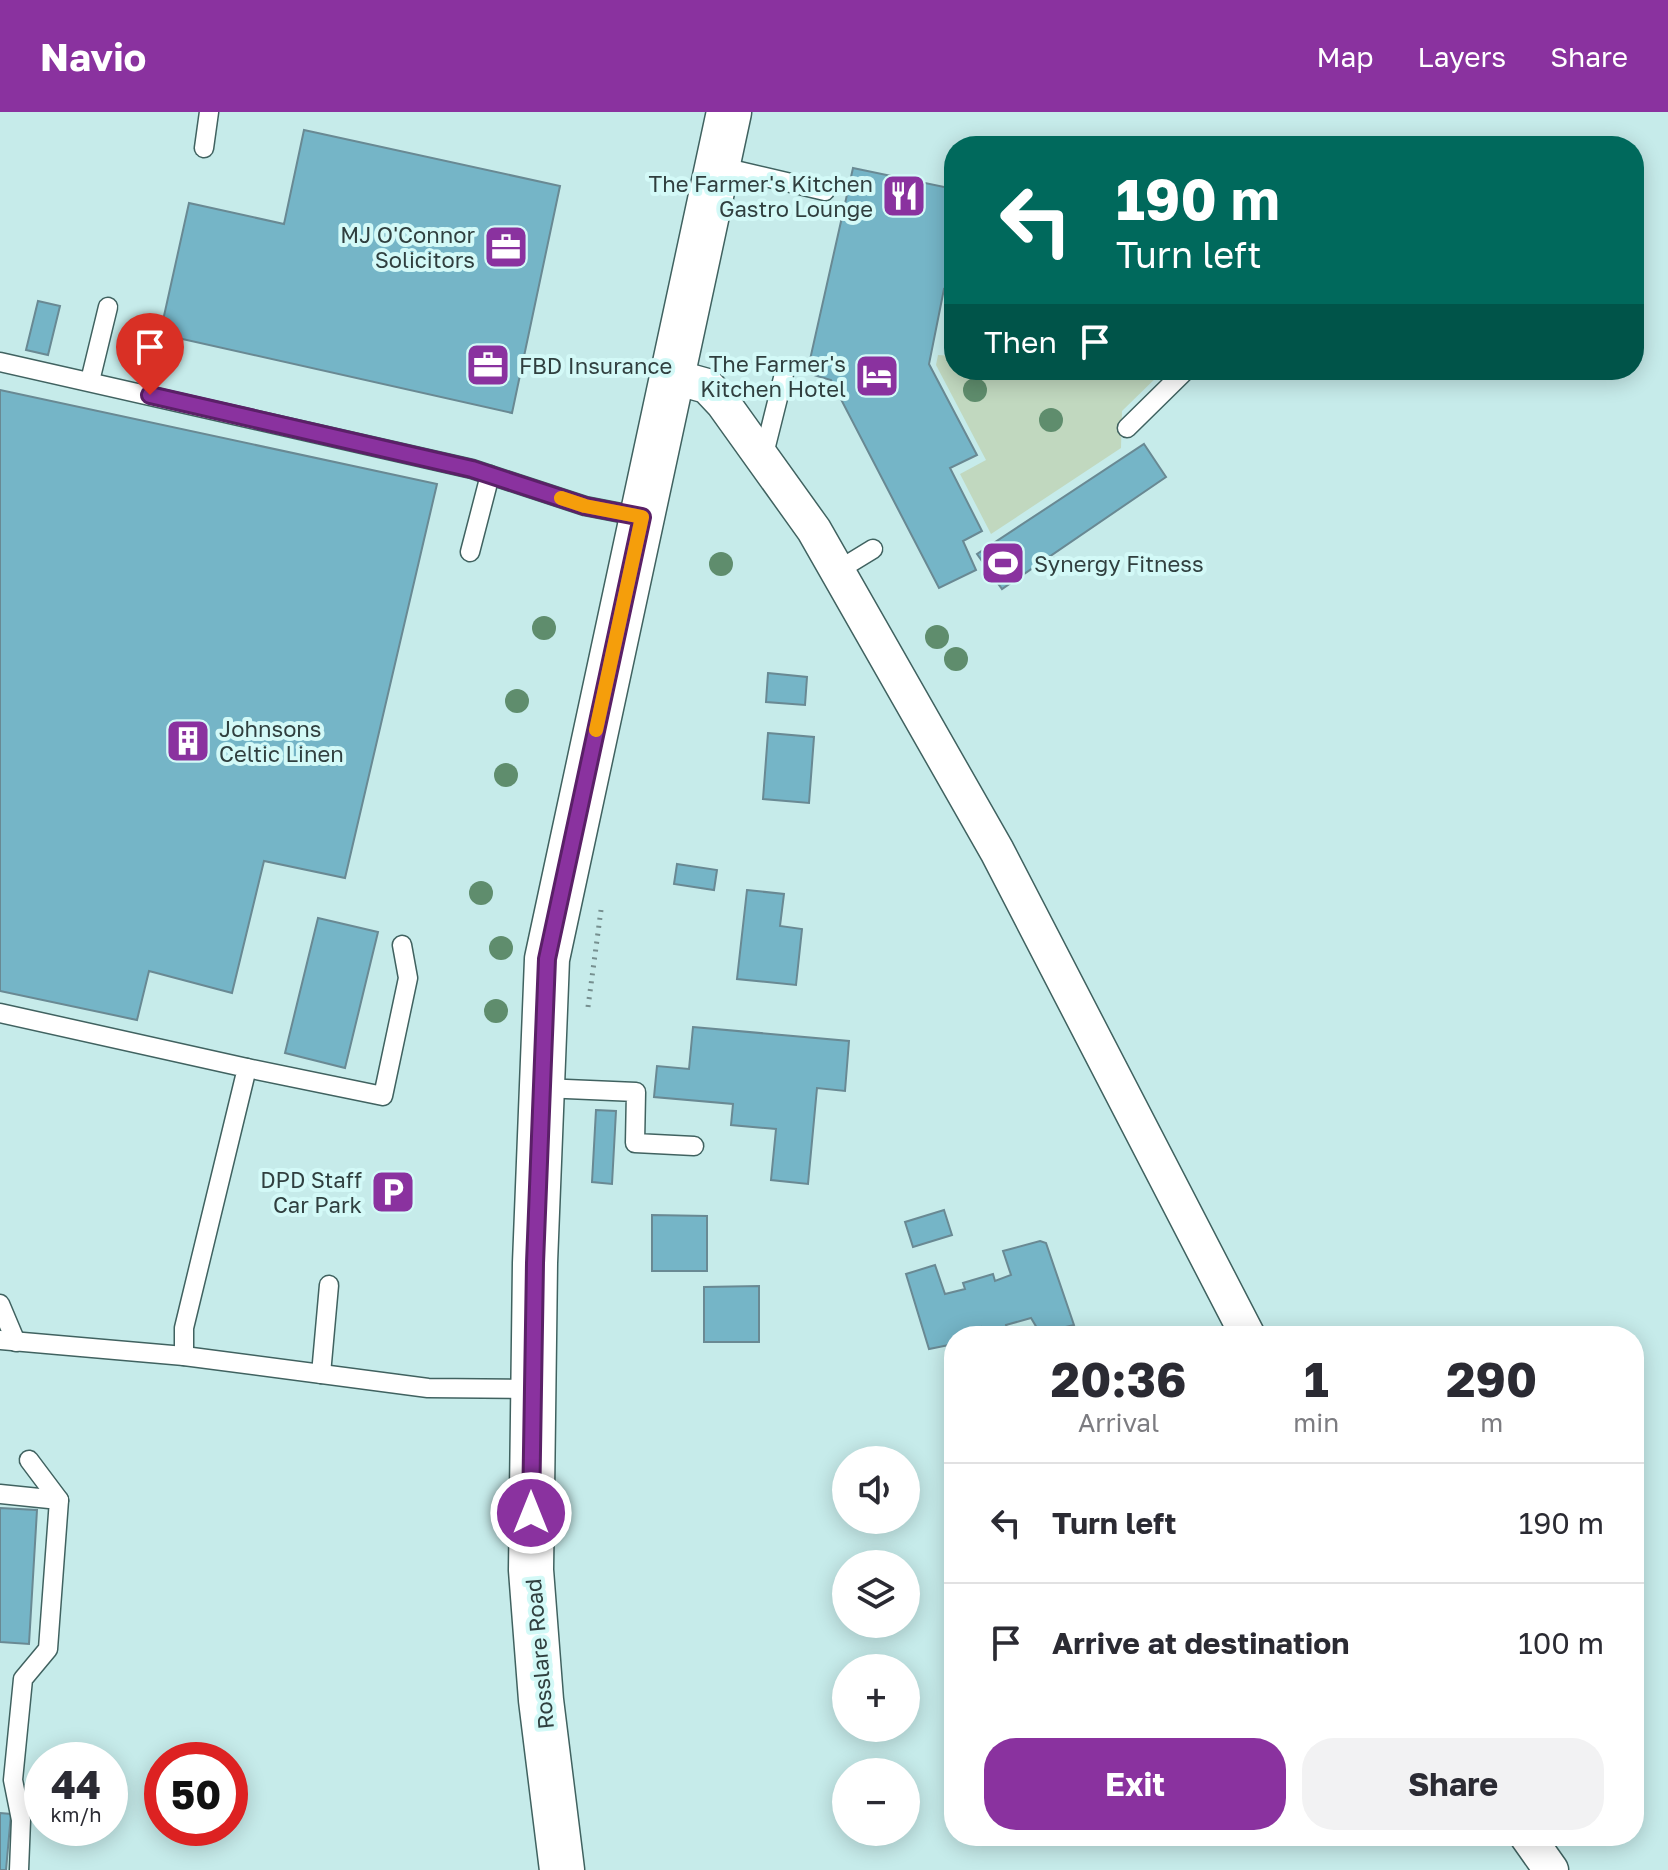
<!DOCTYPE html>
<meta charset="utf-8">
<style>
body{margin:0;font-family:"Golos Text",sans-serif;background:#f2f2f3;color:#2b2b33;height:100vh;display:flex;flex-direction:column;font-size:30px;white-space:nowrap}
*{box-sizing:border-box;margin:0}
p{font-size:26px;color:#7c7c81}
.icon{flex:none;width:44px;height:44px;fill:none;stroke:currentColor;stroke-width:2;stroke-linecap:round;stroke-linejoin:round}
.map{position:relative;flex:1;overflow:hidden}
.side{position:absolute;left:944px;top:1214px;width:700px;height:520px;display:flex;flex-direction:column;background:#fff;border-radius:32px;box-shadow:0 4px 20px #0003}
.side>*{flex:none}
.hud{position:absolute;left:944px;top:24px;width:700px;height:244px;border-radius:32px;box-shadow:0 4px 20px #0003;background:#00695c;color:#fff;overflow:hidden}
.tools{position:absolute;left:832px;top:1334px;display:grid;gap:16px}
.tools a{display:grid;place-items:center;width:88px;height:88px;border-radius:50%;background:#fff;box-shadow:0 4px 20px #0003;font-size:40px}
.speed{position:absolute;left:24px;top:1630px;display:flex;gap:16px;font-size:40px;font-weight:700;text-align:center}
.speed>*{display:grid;place-content:center;width:104px;height:104px;border-radius:50%;background:#fff;box-shadow:0 4px 20px #0003;line-height:1}
.speed small{font-size:20px;font-weight:400}
.speed .limit{border:12px solid #d22;background:#fff;color:#111}
.pin{position:absolute;display:grid;place-items:center;width:68px;height:68px;color:#fff;margin:-82px -34px;border-radius:50% 50% 50% 0;rotate:-45deg;box-shadow:0 0 8px #0007}
.pin .icon{rotate:45deg}
.me{position:absolute;width:88px;margin:-44px;rotate:0deg;stroke-linejoin:round;filter:drop-shadow(0 0 6px #0008)}
.turn{display:flex;align-items:center;gap:28px;height:168px;padding:0 40px;font-size:36px}
.turn .icon{width:104px;height:104px;stroke-width:2.5}
.turn b{display:block;font-size:56px;line-height:68px}
.then{display:flex;align-items:center;height:76px;padding:0 40px;background:#0003;gap:16px;font-size:30px}
.eta{display:flex;justify-content:space-evenly;align-items:center;height:136px;text-align:center}
.eta b{font-size:48px;font-weight:700;line-height:56px}
.action{display:flex;gap:16px;margin-top:auto;padding:16px 40px}
.action a{flex:1;height:92px;border-radius:32px;background:#8a329f;color:#fff;font-size:32px;font-weight:700;line-height:92px;text-align:center}
.action a+a{background:#f2f2f3;color:#2b2b33}
ul{padding:0;list-style:none}
li{display:flex;align-items:center;gap:24px;height:120px;padding:0 40px;border-top:2px solid #e1e1e2}
li div{flex:1}
li b{display:block;font-size:30px}
li em{font-style:normal}
header{display:flex;align-items:center;gap:48px;box-sizing:border-box;height:112px;padding:0 40px;background:#8a329f;color:#fff}
header strong{font-size:38px}
nav{display:flex;gap:44px;margin-inline-start:auto;font-size:28px}
.map>svg:first-child{display:block}
.green{fill:#c1d8bf}
.building{fill:#75b5c7;stroke:#698993;stroke-width:2}
.lines{fill:none;stroke-linecap:round;stroke-linejoin:round}
.lane-casing{stroke:#406260;stroke-width:21}
.street-casing{stroke:#406260;stroke-width:37}
.secondary-casing{stroke:#406260;stroke-width:47}
.path{stroke:#768f8f;stroke-width:5;stroke-dasharray:2 6;stroke-linecap:butt}
.lane{stroke:#fff;stroke-width:18}
.street{stroke:#fff;stroke-width:34}
.secondary{stroke:#fff;stroke-width:44}
.tree{fill:#5f8d6d}
.route-casing{stroke:#5a2067;stroke-width:20}
.route{stroke:#8a329f;stroke-width:14}
.slow{stroke:#f59e0b;stroke-width:14}
.labels{text-anchor:middle;dominant-baseline:central;stroke-width:8;stroke-linejoin:round;paint-order:stroke}
.poi-label{font-size:22px;fill:#303f3f;stroke:#d3f9f7;text-anchor:end}
.street-label{font-size:22px;fill:#303f3f;stroke:#d3f9f7}
</style>
<header>
<strong>Navio</strong>
<nav><a>Map</a><a>Layers</a><a>Share</a></nav>
</header>
<div class="map">
<svg width="1668" height="1758" viewBox="0 0 1668 1758">
<rect width="100%" height="100%" fill="#c6ebea"/>
<!-- green -->
<polygon class="green" points="938,243 954,244 954,258 1164,258 1122,299 1121,336 991,422 960,362 986,348 936,253"/>
<!-- building -->
<g class="building">
<polygon points="304,18 560,74 512,301 160,222 189,91 284,112"/>
<polygon points="853,56 954,77 954,179 944,177 929,252 977,343 950,356 982,419 963,429 976,458 939,476 831,268 807,261"/>
<polygon points="38,189 60,194 48,243 26,238"/>
<polygon points="0,278 437,372 345,766 264,749 232,881 149,859 137,908 0,879"/>
<polygon points="1144,332 1166,365 1002,477 977,442"/>
<polygon points="768,561 807,565 805,593 766,590"/>
<polygon points="768,621 814,625 809,691 763,687"/>
<polygon points="677,752 717,758 714,778 674,772"/>
<polygon points="747,778 784,782 780,814 802,817 796,873 737,867"/>
<polygon points="318,806 378,820 345,956 285,941"/>
<polygon points="693,915 849,929 845,979 817,976 808,1072 771,1068 776,1017 731,1013 733,992 654,985 657,954 689,957"/>
<polygon points="596,998 616,999 612,1072 592,1070"/>
<polygon points="944,1098 952,1123 913,1135 905,1110"/>
<polygon points="652,1103 707,1104 707,1159 652,1159"/>
<polygon points="1040,1129 1046,1131 1074,1213 1040,1221 1031,1206 1006,1213 1008,1221 985,1224 981,1215 961,1220 962,1224 954,1224 954,1232 929,1237 906,1162 935,1153 945,1182 965,1177 963,1171 993,1162 995,1169 1011,1163 1003,1139"/>
<polygon points="759,1174 759,1230 704,1230 704,1175"/>
<polygon points="0,1396 37,1398 29,1532 0,1530"/>
<polygon points="0,1701 11,1702 6,1758 0,1758"/>
</g>
<g class="lines">
<!-- lane casing -->
<g class="lane-casing">
<g id="lane">
<polyline points="204,36 209,0"/>
<polyline points="718,54 825,79"/>
<polyline points="0,250 472,357 585,394 642,405"/>
<polyline points="90,269 108,195"/>
<polyline points="1127,316 1186,258"/>
<polyline points="763,346 784,262"/>
<polyline points="470,440 490,363"/>
<polyline points="837,459 873,437"/>
<polyline points="0,901 247,956 184,1216 184,1244"/>
<polyline points="247,956 383,984 408,866 402,833"/>
<polyline points="543,976 636,980 635,1031 694,1034"/>
<polyline points="0,1192 16,1230"/>
<polyline points="0,1228 184,1244 428,1276 532,1277"/>
<polyline points="321,1262 329,1173"/>
<polyline points="29,1348 59,1388"/>
<polyline points="0,1382 59,1388 48,1537 23,1567 13,1668 21,1708 19,1758"/>
</g>
</g>
<!-- street casing -->
<g class="street-casing">
<g id="street">
<polyline points="671,264 707,274 723,291 814,418 997,739 1248,1224"/>
<polyline points="1527,1724 1551,1758"/>
</g>
</g>
<!-- secondary casing -->
<g class="secondary-casing">
<polyline id="secondary" points="562,1758 541,1588 531,1458 535,1151 547,847 729,0"/>
</g>
<!-- path -->
<polyline class="path" points="588,895 601,798"/>
<!-- lane -->
<use href="#lane" class="lane"/>
<!-- street -->
<use href="#street" class="street"/>
<!-- secondary -->
<use href="#secondary" class="secondary"/>
</g>
<!-- trees -->
<g class="tree">
<circle cx="975" cy="278" r="12"/>
<circle cx="1051" cy="308" r="12"/>
<circle cx="721" cy="452" r="12"/>
<circle cx="544" cy="516" r="12"/>
<circle cx="937" cy="525" r="12"/>
<circle cx="956" cy="547" r="12"/>
<circle cx="517" cy="589" r="12"/>
<circle cx="506" cy="663" r="12"/>
<circle cx="481" cy="781" r="12"/>
<circle cx="501" cy="836" r="12"/>
<circle cx="496" cy="899" r="12"/>
</g>
<g class="lines">
<!-- route casing -->
<g class="route-casing">
<polyline id="route" points="150,283 472,357 585,394 642,405 547,847 535,1151 531,1401"/>
</g>
<!-- route -->
<use href="#route" class="route"/>
<!-- slow -->
<polyline class="slow" points="561,386 585,394 642,405 596,618"/>
</g>
<!-- icons -->
<defs>
<g id="restaurant-square" transform="scale(2.3)"><rect x="-9" y="-9" width="18" height="18" rx="4" fill="#8a329f" stroke="#d3f9f7"/><path d="M-5-6h1v4h1v-4h1v4h1v-4h1v5L-1.5 .5V6h-2V.5L-5-1ZM5-6V6H3V1.5H1.5Q1.5-4 5-6Z" fill="#fff"/></g>
<g id="office-square" transform="scale(2.3)"><rect x="-9" y="-9" width="18" height="18" rx="4" fill="#8a329f" stroke="#d3f9f7"/><path d="M-6-3h4V-5.5h4V-3h4V5H-6ZM-1-4.5V-3h2v-1.5ZM-6 0V1H6V0Z" fill="#fff"/></g>
<g id="hotel-square" transform="scale(2.3)"><rect x="-9" y="-9" width="18" height="18" rx="4" fill="#8a329f" stroke="#d3f9f7"/><path d="M-6-4.5h1.5V1H6V5H4.5V3h-9V5H-6ZM-4 0a1.8 1.8 0 1 1 3.6 0ZM.5 0V-2.5h3Q6-2.5 6 0Z" fill="#fff"/></g>
<g id="stadium-square" transform="scale(2.3)"><rect x="-9" y="-9" width="18" height="18" rx="4" fill="#8a329f" stroke="#d3f9f7"/><path d="M0-5a6.5 5 0 1 0 0 10a6.5 5 0 1 0 0-10ZM-3.5-1.8h7v3.6h-7Z" fill="#fff"/></g>
<g id="building-square" transform="scale(2.3)"><rect x="-9" y="-9" width="18" height="18" rx="4" fill="#8a329f" stroke="#d3f9f7"/><path d="M-4-6H4V6H1V3H-1V6H-4ZM-2.5-4.3h1.7v1.8h-1.7ZM.8-4.3h1.7v1.8H.8ZM-2.5-1h1.7V.8h-1.7ZM.8-1h1.7V.8H.8Z" fill="#fff"/></g>
<g id="parking-square" transform="scale(2.3)"><rect x="-9" y="-9" width="18" height="18" rx="4" fill="#8a329f" stroke="#d3f9f7"/><path d="M-3.5-5.5H1a3.5 3.5 0 0 1 0 7H-1V5.5H-3.5ZM-1-3.4V-.6H.8a1.4 1.4 0 0 0 0-2.8Z" fill="#fff"/></g>
</defs>
<g fill-rule="evenodd">
<use href="#restaurant-square" x="904" y="84"/>
<use href="#office-square" x="506" y="135"/>
<use href="#office-square" x="488" y="253"/>
<use href="#hotel-square" x="877" y="264"/>
<use href="#stadium-square" x="1003" y="451"/>
<use href="#building-square" x="188" y="629"/>
<use href="#parking-square" x="393" y="1080"/>
</g>
<g class="labels">
<!-- poi labels -->
<g class="poi-label">
<text x="873" y="71">The Farmer's Kitchen<tspan x="873" dy="25">Gastro Lounge</tspan></text>
<text x="475" y="122">MJ O'Connor<tspan x="475" dy="25">Solicitors</tspan></text>
<text x="846" y="251">The Farmer's<tspan x="846" dy="25">Kitchen Hotel</tspan></text>
<text x="519" y="253" text-anchor="start">FBD Insurance</text>
<text x="1034" y="451" text-anchor="start">Synergy Fitness</text>
<text x="219" y="616" text-anchor="start">Johnsons<tspan x="219" dy="25">Celtic Linen</tspan></text>
<text x="362" y="1067">DPD Staff<tspan x="362" dy="25">Car Park</tspan></text>
</g>
<!-- street labels -->
<g class="street-label">
<text transform="translate(539 1542) rotate(-95)">Rosslare Road</text>
</g>
</g>
</svg>
<div class="tools">
<a><svg class="icon" aria-label="sound" viewBox="0 0 24 24"><path d="M4 9h4l5-4v14l-5-4H4zM17 9q2 3 0 6"/></svg></a>
<a><svg class="icon" aria-label="layers" viewBox="0 0 24 24"><path d="M12 4l9 5-9 5-9-5zM3 14l9 5 9-5"/></svg></a>
<a>+</a>
<a>−</a>
</div>
<div class="speed"><div>44<small>km/h</small></div><div class="limit">50</div></div>
<div class="pin" style="left:150px;top:283px;background:#d93025"><svg class="icon" aria-label="arrive" viewBox="0 0 24 24"><path d="M6 21V4h12l-3 4 3 4H6"/></svg></div>
<svg class="me" style="left:531px;top:1401px" viewBox="-20 -20 40 40"><circle r="17" fill="#8a329f" stroke="#fff" stroke-width="3"/><path d="M0-11L8 9 0 5-8 9z" fill="#fff"/></svg>
<div class="hud">
<div class="turn"><svg class="icon" aria-label="left" viewBox="0 0 24 24"><path d="M17 20v-9H6M10 6l-5 5 5 5"/></svg><div><b>190 m</b>Turn left</div></div>
<div class="then">Then<svg class="icon" aria-label="arrive" viewBox="0 0 24 24"><path d="M6 21V4h12l-3 4 3 4H6"/></svg></div>
</div>
<section class="side">
<div class="eta">
<div><b>20:36</b><p>Arrival</p></div>
<div><b>1</b><p>min</p></div>
<div><b>290</b><p>m</p></div>
</div>
<ul>
<li><svg class="icon" aria-label="left" viewBox="0 0 24 24"><path d="M17 20v-9H6M10 6l-5 5 5 5"/></svg><div><b>Turn left</b></div><em>190 m</em></li>
<li><svg class="icon" aria-label="arrive" viewBox="0 0 24 24"><path d="M6 21V4h12l-3 4 3 4H6"/></svg><div><b>Arrive at destination</b></div><em>100 m</em></li>
</ul>
<div class="action"><a>Exit</a><a>Share</a></div>
</section>
</div>
